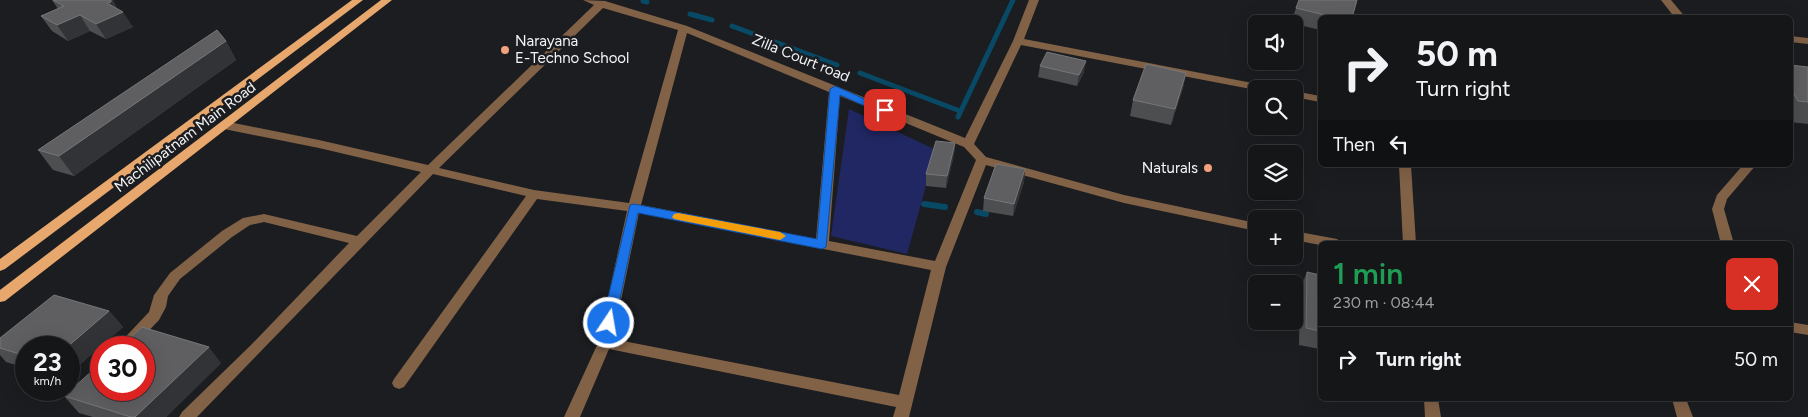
<!DOCTYPE html>
<meta charset="utf-8">
<style>
body{margin:0;font-family:Figtree,sans-serif;background:#222325;color:#f1f3f6;height:100vh;display:flex;flex-direction:column;font-size:19px;white-space:nowrap}
*{box-sizing:border-box;margin:0}
p{font-size:16px;color:#9d9fa2}
.icon{flex:none;width:28px;height:28px;fill:none;stroke:currentColor;stroke-width:2;stroke-linecap:round;stroke-linejoin:round}
.map{position:relative;flex:1;overflow:hidden}
.side{position:absolute;left:1318px;top:241px;width:475px;height:160px;display:flex;flex-direction:column;background:#151618;border-radius:8px;box-shadow:0 5px 20px #0002,0 0 0 1px #343537}
.side>*{flex:none}
.top-card{position:absolute;left:1318px;top:15px;width:475px;height:152px;border-radius:8px;box-shadow:0 5px 20px #0002,0 0 0 1px #343537;background:#151618;color:#f1f3f6;overflow:hidden}
.tools{position:absolute;left:1248px;top:15px;display:grid;gap:10px}
.tools a{display:grid;place-items:center;width:55px;height:55px;border-radius:8px;background:#151618;box-shadow:0 5px 20px #0002,0 0 0 1px #343537;font-size:25px}
.speed{position:absolute;left:15px;top:336px;display:flex;gap:10px;font-size:25px;font-weight:700;text-align:center}
.speed>*{display:grid;place-content:center;width:65px;height:65px;border-radius:50%;background:#151618;box-shadow:0 5px 20px #0002,0 0 0 1px #343537;line-height:1}
.speed small{font-size:12px;font-weight:400}
.speed .limit{border:8px solid #d22;background:#fff;color:#111}
.pin{position:absolute;display:grid;place-items:center;width:42px;height:42px;color:#fff;margin:-21px;border-radius:10px;box-shadow:0 2px 8px #0006}
.me{position:absolute;width:55px;margin:-28px;rotate:12deg;stroke-linejoin:round;filter:drop-shadow(0 0 4px #0008)}
.turn{display:flex;align-items:center;gap:18px;height:105px;padding:0 15px;font-size:22px}
.turn .icon{width:65px;height:65px;stroke-width:2.5}
.turn b{display:block;font-size:35px;line-height:42px}
.then{display:flex;align-items:center;height:48px;padding:0 15px;background:#0003;gap:10px;font-size:19px}
.round{display:grid;place-items:center;flex:none;width:52px;height:52px;border-radius:8px;background:#222325}
.summary{display:flex;align-items:center;justify-content:space-between;height:85px;padding:0 15px}
h1{font-size:30px;font-weight:600;line-height:38px;color:#1e9e55}
ul{padding:0;list-style:none}
li{display:flex;align-items:center;gap:15px;height:65px;padding:0 15px;border-top:1px solid #343537}
li div{flex:1}
li b{display:block;font-size:19px}
li em{font-style:normal}
.map>svg:first-child{display:block}
.green{fill:#212762}
.lines{fill:none;stroke-linecap:round;stroke-linejoin:round}
.stream-far1{stroke:#084965;stroke-width:5}
.stream{stroke:#084965;stroke-width:6}
.minor{fill:#816247;fill-rule:evenodd}
.primary{fill:#e8a86d;fill-rule:evenodd}
.wall{fill:#4d4e50}
.shaded-wall{fill:#323336}
.building{fill:#5f5f62;stroke:#767779}
.route{fill:#1a73e8;stroke:#114b97}
.slow{fill:#f59e0b}
.poi-dot{fill:#f2a17e;stroke:#1c1d20;stroke-width:2}
.labels{text-anchor:middle;dominant-baseline:central;stroke-width:5;stroke-linejoin:round;paint-order:stroke}
.poi-label{font-size:15px;fill:#f3f4f6;stroke:#1c1d20;text-anchor:start}
.street-label{font-size:15px;fill:#f3f4f6;stroke:#1c1d20}
</style>
<div class="map">
<svg width="1808" height="417" viewBox="0 0 1808 417">
<rect width="100%" height="100%" fill="#1c1d20"/>
<!-- green -->
<polygon class="green" points="849,109 936,150 907,254 831,236"/>
<g class="lines">
<!-- stream-far1 -->
<g class="stream-far1">
<polyline points="643,1 647,2"/>
<polyline points="690,14 712,20"/>
<polyline points="732,26 837,65"/>
<polyline points="860,73 960,111"/>
<polyline points="958,117 1013,0"/>
</g>
<!-- stream -->
<g class="stream">
<polyline points="924,204 945,207"/>
<polyline points="977,212 986,214"/>
</g>
<!-- minor -->
<g class="minor">
<path d="M583,0L605,1L687,26L965,138L1013,41L1029,0H1039L1024,39L1268,86L1273,89L1256,90L1021,45L974,144L986,157L1124,195L1256,223V231L1124,203L986,165L946,267L909,417H893L896,407L609,349L580,417H564L598,343L627,211L537,199L404,387L399,389L394,387L392,383L394,379L526,196L433,174L197,417H179L182,412L251,345L349,243L264,222L250,225L232,237L180,279L168,296L166,307L159,320L132,348H115L149,312L154,295L170,273L222,231L243,218L264,214L357,236L421,172L319,148L224,129L218,125L220,123L224,121L319,140L428,165L594,5ZM603,8L678,30L629,203L534,190L439,168ZM687,33L829,92L816,239L641,205ZM840,96L964,147L976,160L935,261L829,241ZM639,213L931,270L899,395L613,339Z"/>
<polygon points="1661,0 1671,0 1686,18 1675,18"/>
<polygon points="1790,36 1808,38 1808,44 1790,42"/>
<polygon points="1294,91 1320,96 1320,102 1294,97"/>
<polygon points="1399,165 1411,165 1416,244 1403,244"/>
<polygon points="1743,165 1756,165 1727,199 1724,209 1734,244 1721,244 1712,209 1717,195"/>
<polygon points="1294,231 1337,239 1343,244 1320,245 1294,240"/>
<polygon points="1790,322 1808,325 1808,335 1790,332"/>
<polygon points="1424,399 1438,399 1441,417 1425,417"/>
<polygon points="1672,399 1686,399 1693,417 1677,417"/>
</g>
<!-- primary -->
<g class="primary">
<polygon points="352,0 363,0 5,269 0,271 0,259"/>
<polygon points="381,0 392,0 5,301 0,302 0,290"/>
</g>
</g>
<!-- wall -->
<g class="wall">
<polygon points="52,0 113,0 117,9 133,27 106,39 90,31 68,41 52,31 41,16 58,9"/>
<polygon points="1296,8 1352,18 1320,18 1320,30 1291,23"/>
<polygon points="226,41 236,60 74,176 53,170 38,150"/>
<polygon points="1790,65 1808,67 1808,124 1790,122"/>
<polygon points="1040,66 1084,72 1077,86 1038,77"/>
<polygon points="1186,73 1183,88 1171,125 1130,116 1133,100"/>
<polygon points="955,143 954,155 946,188 926,186 926,174"/>
<polygon points="1025,169 1024,182 1013,216 983,211 984,198"/>
<polygon points="1307,272 1320,275 1320,349 1299,345 1300,289"/>
<polygon points="109,311 123,327 69,374 69,348 26,348 26,368 6,362 0,355 0,338"/>
<polygon points="221,363 166,417 93,417 79,413 64,396"/>
</g>
<!-- shaded-wall -->
<g class="shaded-wall">
<polygon points="111,0 113,0 119,14 123,12 133,27 106,39 96,24 107,3"/>
<polygon points="80,15 90,31 68,41 57,25"/>
<polygon points="226,41 236,60 74,176 59,156"/>
<polygon points="1086,61 1084,72 1077,86 1079,75"/>
<polygon points="1186,73 1183,88 1171,125 1175,109"/>
<polygon points="955,143 954,155 946,188 947,176"/>
<polygon points="1025,169 1024,182 1013,216 1014,204"/>
<polygon points="109,311 123,327 69,374 69,348 66,348"/>
<polygon points="209,347 221,363 166,417 135,417"/>
</g>
<!-- building -->
<g class="building">
<polygon points="53,0 111,0 111,2 107,3 123,12 96,24 80,15 57,25 41,16 64,6"/>
<polygon points="1299,0 1357,0 1352,18 1337,18 1296,8"/>
<polygon points="217,30 226,41 59,156 38,150"/>
<polygon points="1047,52 1086,61 1079,75 1040,66"/>
<polygon points="1146,64 1186,73 1175,109 1133,100"/>
<polygon points="1790,65 1808,67 1808,102 1798,101 1790,87"/>
<polygon points="936,141 955,143 947,176 926,174"/>
<polygon points="996,164 1025,169 1014,204 984,198"/>
<polygon points="1307,272 1320,275 1320,331 1306,328"/>
<polygon points="54,295 109,311 66,348 26,348 26,356 0,348 0,338"/>
<polygon points="142,327 209,347 135,417 131,417 64,396 101,363 101,390 144,390 144,348 119,348"/>
</g>
<!-- route -->
<polygon class="route" points="835,86 890,110 885,114 881,113 840,95 826,247 822,249 638,213 615,323 613,327 604,327 602,323 630,205 634,204 817,239 830,89"/>
<!-- slow -->
<polygon class="slow" points="678,213 780,232 786,236 780,240 674,219 672,217 674,214"/>
<!-- markers -->
<g class="poi-dot">
<circle cx="505" cy="50" r="5"/>
<circle cx="1208" cy="168" r="5"/>
</g>
<g class="labels">
<!-- poi labels -->
<g class="poi-label">
<text x="515" y="41">Narayana<tspan x="515" dy="17">E-Techno School</tspan></text>
<text x="1198" y="168" text-anchor="end">Naturals</text>
</g>
<!-- street labels -->
<g class="street-label">
<text transform="translate(801 58) rotate(22)">Zilla Court road</text>
<text transform="translate(185 137) rotate(-37)">Machilipatnam Main Road</text>
</g>
</g>
</svg>
<div class="tools">
<a><svg class="icon" aria-label="sound" viewBox="0 0 24 24"><path d="M4 9h4l5-4v14l-5-4H4zM17 9q2 3 0 6"/></svg></a>
<a><svg class="icon" aria-label="search" viewBox="0 0 24 24"><circle cx="10" cy="10" r="6"/><path d="M15 15l6 6"/></svg></a>
<a><svg class="icon" aria-label="layers" viewBox="0 0 24 24"><path d="M12 4l9 5-9 5-9-5zM3 14l9 5 9-5"/></svg></a>
<a>+</a>
<a>−</a>
</div>
<div class="speed"><div>23<small>km/h</small></div><div class="limit">30</div></div>
<div class="pin" style="left:885px;top:110px;background:#d93025"><svg class="icon" aria-label="arrive" viewBox="0 0 24 24"><path d="M6 21V4h12l-3 4 3 4H6"/></svg></div>
<svg class="me" style="left:609px;top:323px" viewBox="-20 -20 40 40"><circle r="17" fill="#1a73e8" stroke="#fff" stroke-width="3"/><path d="M0-11L8 9 0 5-8 9z" fill="#fff"/></svg>
<div class="top-card">
<div class="turn"><svg class="icon" aria-label="right" viewBox="0 0 24 24"><path d="M7 20v-9h11M14 6l5 5-5 5"/></svg><div><b>50 m</b>Turn right</div></div>
<div class="then">Then<svg class="icon" aria-label="left" viewBox="0 0 24 24"><path d="M17 20v-9H6M10 6l-5 5 5 5"/></svg></div>
</div>
<section class="side">
<div class="summary"><div><h1>1 min</h1><p>230 m · 08:44</p></div><a class="round" style="background:#d93025;color:#fff"><svg class="icon" aria-label="close" viewBox="0 0 24 24"><path d="M6 6l12 12M18 6L6 18"/></svg></a></div>
<ul>
<li><svg class="icon" aria-label="right" viewBox="0 0 24 24"><path d="M7 20v-9h11M14 6l5 5-5 5"/></svg><div><b>Turn right</b></div><em>50 m</em></li>
</ul>
</section>
</div>
